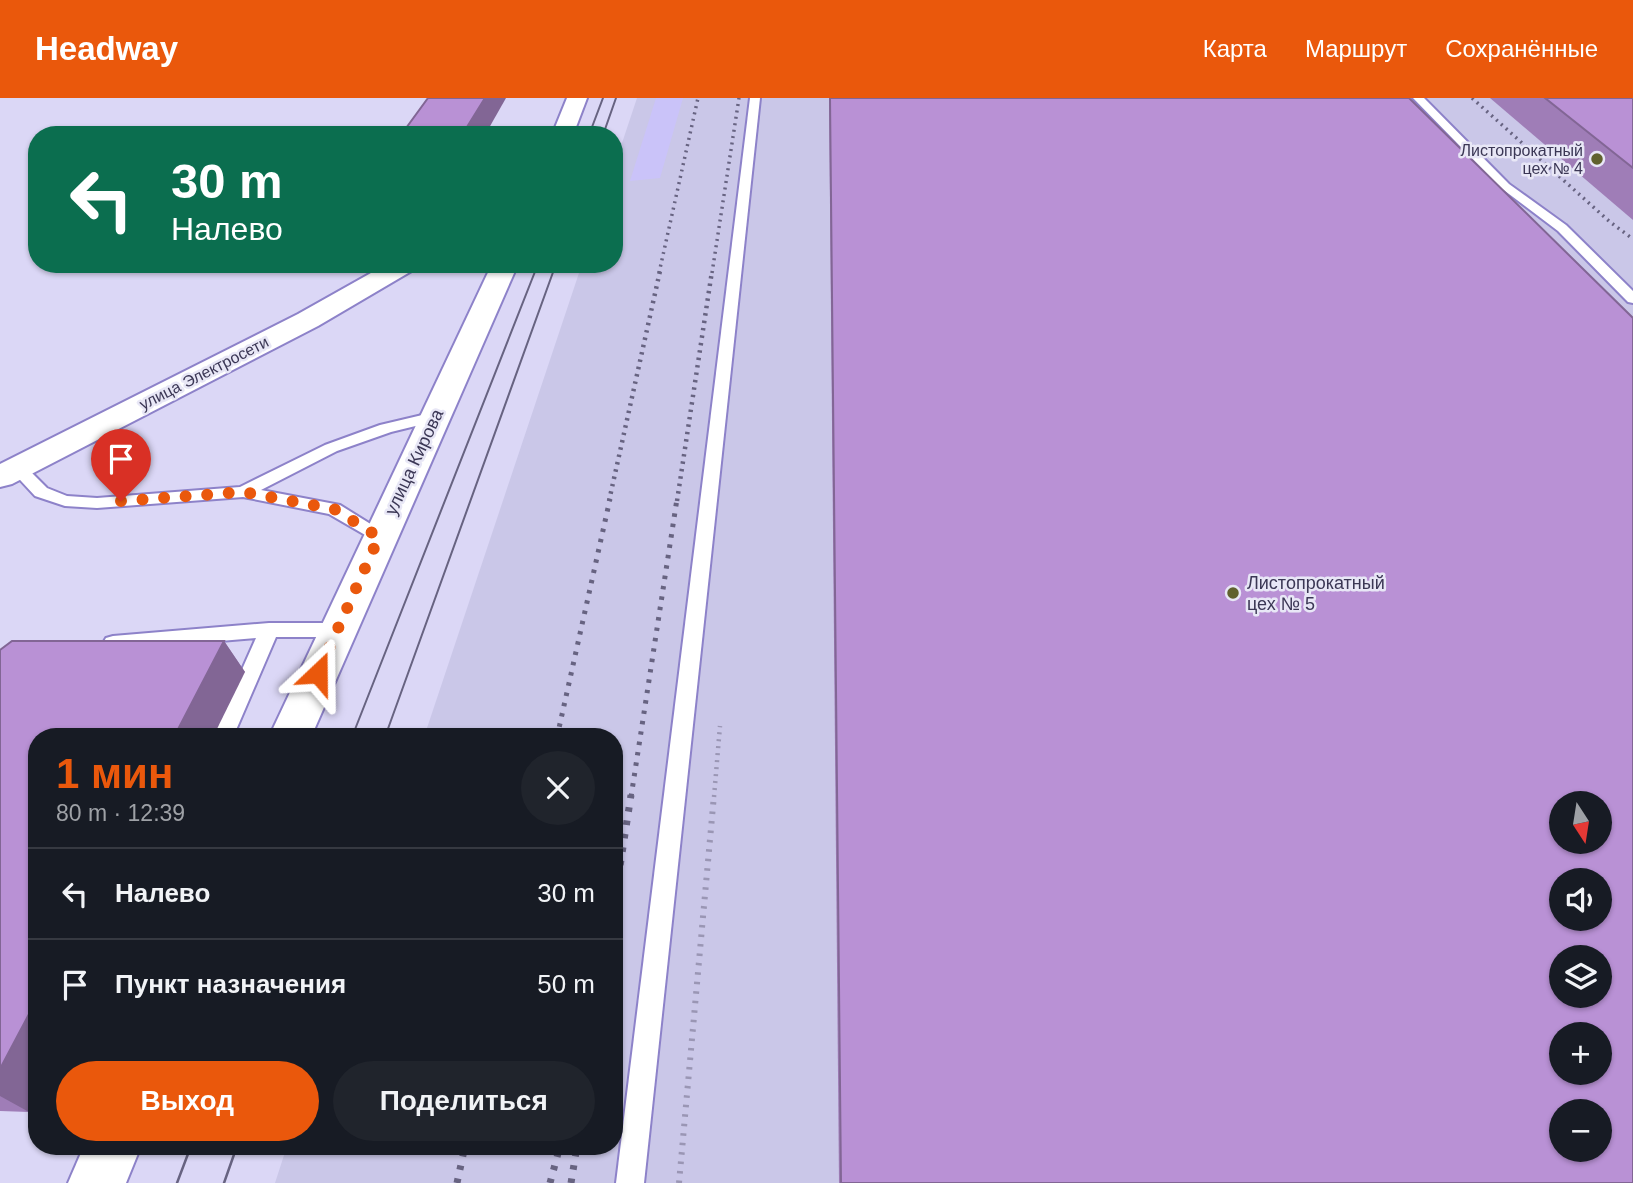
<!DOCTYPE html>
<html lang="ru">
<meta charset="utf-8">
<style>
body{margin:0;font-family:Helvetica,sans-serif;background:#20242c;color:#f1f3f6;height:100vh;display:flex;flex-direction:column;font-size:26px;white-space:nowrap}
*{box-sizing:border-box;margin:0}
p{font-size:23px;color:#9ea1a6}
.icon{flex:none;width:38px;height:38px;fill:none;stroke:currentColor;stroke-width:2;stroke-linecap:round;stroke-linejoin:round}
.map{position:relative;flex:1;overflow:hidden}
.side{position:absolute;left:28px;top:630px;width:595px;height:427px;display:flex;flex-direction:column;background:#171b24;border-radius:28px;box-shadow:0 2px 5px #0004}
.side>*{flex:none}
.guide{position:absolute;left:28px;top:28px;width:595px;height:147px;border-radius:28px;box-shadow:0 2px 5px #0004;background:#0b6e4f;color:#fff;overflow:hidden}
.needle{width:46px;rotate:168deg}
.controls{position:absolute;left:1549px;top:693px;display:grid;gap:14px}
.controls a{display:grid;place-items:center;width:63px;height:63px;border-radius:50%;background:#171b24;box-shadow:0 2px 5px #0004;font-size:35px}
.pin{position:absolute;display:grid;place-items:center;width:60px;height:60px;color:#fff;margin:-72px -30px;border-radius:50% 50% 50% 0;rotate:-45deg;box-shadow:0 0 7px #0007}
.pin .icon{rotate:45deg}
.me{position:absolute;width:77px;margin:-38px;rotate:23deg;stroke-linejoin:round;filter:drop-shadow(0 0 5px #0008)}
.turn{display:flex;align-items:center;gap:24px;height:147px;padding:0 28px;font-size:32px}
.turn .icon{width:91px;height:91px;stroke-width:2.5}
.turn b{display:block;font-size:49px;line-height:60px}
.round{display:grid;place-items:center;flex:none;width:74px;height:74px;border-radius:37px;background:#20242c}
.summary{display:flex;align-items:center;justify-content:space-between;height:119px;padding:0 28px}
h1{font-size:42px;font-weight:700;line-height:52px;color:#ea580c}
.primary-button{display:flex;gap:14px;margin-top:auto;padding:14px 28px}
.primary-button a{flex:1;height:80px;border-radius:42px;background:#ea580c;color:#fff;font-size:28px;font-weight:700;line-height:80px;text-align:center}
.primary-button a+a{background:#20242c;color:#f1f3f6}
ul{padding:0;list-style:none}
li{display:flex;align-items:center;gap:21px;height:91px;padding:0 28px;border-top:2px solid #363941}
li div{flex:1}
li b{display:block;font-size:26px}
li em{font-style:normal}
header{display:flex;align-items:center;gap:42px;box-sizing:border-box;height:98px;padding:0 35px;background:#ea580c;color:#fff}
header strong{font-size:33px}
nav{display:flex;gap:38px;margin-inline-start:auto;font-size:24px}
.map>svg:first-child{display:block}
.built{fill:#cac7e8;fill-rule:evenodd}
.green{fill:#cac3f9}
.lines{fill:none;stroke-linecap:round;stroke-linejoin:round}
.lane-casing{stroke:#8d82c9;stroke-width:4}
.secondary-casing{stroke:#8d82c9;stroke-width:4}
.path-far1{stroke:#9a96b4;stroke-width:4.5;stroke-dasharray:2 5;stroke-linecap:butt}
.path{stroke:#9a96b4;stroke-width:6;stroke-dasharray:2.5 7;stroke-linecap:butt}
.lane{fill:#fff;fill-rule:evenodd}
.secondary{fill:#fff;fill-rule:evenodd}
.tram-far1{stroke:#676381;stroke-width:2}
.tram{stroke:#676381;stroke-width:2.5}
.rail-far3{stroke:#676381;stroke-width:3.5;stroke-dasharray:2 4.5;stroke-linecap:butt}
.rail-far2{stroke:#676381;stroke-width:4.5;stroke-dasharray:2.5 5;stroke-linecap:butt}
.rail-far1{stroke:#676381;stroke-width:5;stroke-dasharray:3.5 7;stroke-linecap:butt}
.rail{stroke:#676381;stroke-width:7;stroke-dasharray:4.5 9;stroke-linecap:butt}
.wall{fill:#9f7db7}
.shaded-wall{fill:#826695}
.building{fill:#b991d5;stroke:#826695;stroke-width:2;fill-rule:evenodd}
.route{stroke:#ea580c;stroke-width:12;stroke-dasharray:0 21.6}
.poi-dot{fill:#60612e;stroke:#e8e7f6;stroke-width:2.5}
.labels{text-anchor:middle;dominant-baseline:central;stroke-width:5;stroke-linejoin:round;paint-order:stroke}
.far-poi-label{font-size:16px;fill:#3b3755;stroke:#e8e7f6;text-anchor:end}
.far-street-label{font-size:16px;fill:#3b3755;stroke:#e8e7f6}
.street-label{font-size:18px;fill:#3b3755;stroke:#e8e7f6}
.poi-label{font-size:18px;fill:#3b3755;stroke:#e8e7f6;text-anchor:start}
</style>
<header>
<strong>Headway</strong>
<nav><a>Карта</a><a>Маршрут</a><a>Сохранённые</a></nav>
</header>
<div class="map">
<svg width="1633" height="1085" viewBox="0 0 1633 1085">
<rect width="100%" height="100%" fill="#dbd7f6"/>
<!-- built -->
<path class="built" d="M637,0H1633V1085H275L287,1048H614V639H424L582,166H614V69ZM1561,705H1600V744H1561ZM1561,782H1600V821H1561ZM1561,859H1600V898H1561ZM1561,936H1600V975H1561ZM1561,1013H1600V1052H1561Z"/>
<!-- green -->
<polygon class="green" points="656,0 683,0 660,80 630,83"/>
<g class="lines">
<!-- lane casing -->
<g class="lane-casing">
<g id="lane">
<polygon points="750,0 760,0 644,1085 616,1085"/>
<polygon points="1413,0 1424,0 1509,86 1566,127 1633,193 1633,205 1628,204 1558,133 1501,90"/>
<polygon points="435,314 443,319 440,322 391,334 337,353 261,392 340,407 385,435 388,439 385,443 379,445 329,416 243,399 97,410 65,408 35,398 9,370 11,366 23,366 47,390 67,398 97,400 240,389 325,347 380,327"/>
<polygon points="269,525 337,525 344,527 347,532 344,537 337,539 276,539 233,639 212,639 256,540 113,552 106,550 103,545 106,540 113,538"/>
</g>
</g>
<!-- secondary casing -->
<g class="secondary-casing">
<g id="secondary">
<polygon points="567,0 587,0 573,37 552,37"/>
<polygon points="387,166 419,166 415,171 318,228 12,386 0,389 0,366 298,216"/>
<polygon points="492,166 518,166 311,639 269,639"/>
<polygon points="84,1048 141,1048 126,1085 68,1085"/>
</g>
</g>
<!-- path-far1 -->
<polyline class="path-far1" points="714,699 720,628"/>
<!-- path -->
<polyline class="path" points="679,1085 714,697"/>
<!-- lane -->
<use href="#lane" class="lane"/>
<!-- secondary -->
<use href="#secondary" class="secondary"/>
<!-- tram-far1 -->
<g class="tram-far1">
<polyline points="589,37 603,0"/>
<polyline points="603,37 616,0"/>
<polyline points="352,639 538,166"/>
<polyline points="385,639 556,166"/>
</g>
<!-- tram -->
<g class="tram">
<polyline points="177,1085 191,1048"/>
<polyline points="224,1085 237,1048"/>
</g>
<!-- rail-far3 -->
<g class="rail-far3">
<polyline points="1472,0 1610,124 1633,141"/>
<polyline points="659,175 698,0"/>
<polyline points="712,175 739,0"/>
</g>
<!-- rail-far2 -->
<g class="rail-far2">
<polyline points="609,403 660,173"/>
<polyline points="677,403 712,173"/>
</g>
<!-- rail-far1 -->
<g class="rail-far1">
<polyline points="557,639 610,401"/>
<polyline points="631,699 677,401"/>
</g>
<!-- rail -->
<g class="rail">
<polyline points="614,807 631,697"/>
<polyline points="457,1085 465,1048"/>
<polyline points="550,1085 560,1048"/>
<polyline points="571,1085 577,1048"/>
</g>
</g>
<!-- wall -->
<g class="wall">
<polygon points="829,0 1409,0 1633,1085 839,1085"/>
<polygon points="1490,0 1633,0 1633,122"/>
<polygon points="224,543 245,574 37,639 37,998 29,1014 0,1013 0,552"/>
</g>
<!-- shaded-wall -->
<g class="shaded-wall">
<polygon points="485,0 506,0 485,37 462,37"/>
<polygon points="224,543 245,574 213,639 174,639"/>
<polygon points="37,901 37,998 29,1014 0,998 0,971"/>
</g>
<!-- building -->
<g class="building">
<polygon points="428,0 485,0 462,37 401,37"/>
<path d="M830,0H1409L1633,220V1085H841ZM1561,705H1600V744H1561ZM1561,782H1600V821H1561ZM1561,859H1600V898H1561ZM1561,936H1600V975H1561ZM1561,1013H1600V1052H1561Z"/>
<polygon points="1545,0 1633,0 1633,70"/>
<polygon points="12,543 224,543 174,639 37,639 37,901 0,971 0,552"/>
</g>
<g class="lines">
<!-- route -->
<polyline class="route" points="121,403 243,394 334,411 379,439 318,575"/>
</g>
<!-- markers -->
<g class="poi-dot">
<circle cx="1597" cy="61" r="7"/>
<circle cx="1233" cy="495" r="7"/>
</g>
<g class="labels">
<!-- far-poi labels -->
<g class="far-poi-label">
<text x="1583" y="52">Листопрокатный<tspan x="1583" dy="18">цех № 4</tspan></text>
</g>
<!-- far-street labels -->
<g class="far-street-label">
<text transform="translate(204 275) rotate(-27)">улица Электросети</text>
</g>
<!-- street labels -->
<g class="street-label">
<text transform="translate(414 364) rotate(-65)">улица Кирова</text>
</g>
<!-- poi labels -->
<g class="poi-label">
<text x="1247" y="485">Листопрокатный<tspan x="1247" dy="21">цех № 5</tspan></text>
</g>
</g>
</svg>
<div class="controls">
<a><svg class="needle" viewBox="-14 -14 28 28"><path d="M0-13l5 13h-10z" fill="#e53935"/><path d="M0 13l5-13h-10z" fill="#9ea1a6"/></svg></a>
<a><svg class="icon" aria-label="sound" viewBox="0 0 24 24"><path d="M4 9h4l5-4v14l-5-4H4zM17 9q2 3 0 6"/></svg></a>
<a><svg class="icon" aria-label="layers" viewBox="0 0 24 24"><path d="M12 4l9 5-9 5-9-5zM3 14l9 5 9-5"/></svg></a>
<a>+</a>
<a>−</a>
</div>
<div class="pin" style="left:121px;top:403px;background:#d93025"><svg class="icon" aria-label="arrive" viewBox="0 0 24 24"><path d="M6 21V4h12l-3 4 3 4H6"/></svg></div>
<svg class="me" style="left:318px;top:575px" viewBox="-20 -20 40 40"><path d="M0-17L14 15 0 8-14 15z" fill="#ea580c" stroke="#fff" stroke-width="4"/></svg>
<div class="guide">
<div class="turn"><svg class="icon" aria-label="left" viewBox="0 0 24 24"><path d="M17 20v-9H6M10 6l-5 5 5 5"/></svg><div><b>30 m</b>Налево</div></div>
</div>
<section class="side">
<div class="summary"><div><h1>1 мин</h1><p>80 m · 12:39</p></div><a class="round"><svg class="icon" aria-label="close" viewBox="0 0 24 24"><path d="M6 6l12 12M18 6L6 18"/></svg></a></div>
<ul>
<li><svg class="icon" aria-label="left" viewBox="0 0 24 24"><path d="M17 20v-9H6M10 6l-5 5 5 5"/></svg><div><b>Налево</b></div><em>30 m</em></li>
<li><svg class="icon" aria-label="arrive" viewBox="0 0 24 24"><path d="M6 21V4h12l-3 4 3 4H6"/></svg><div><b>Пункт назначения</b></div><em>50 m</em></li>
</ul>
<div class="primary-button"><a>Выход</a><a>Поделиться</a></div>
</section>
</div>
